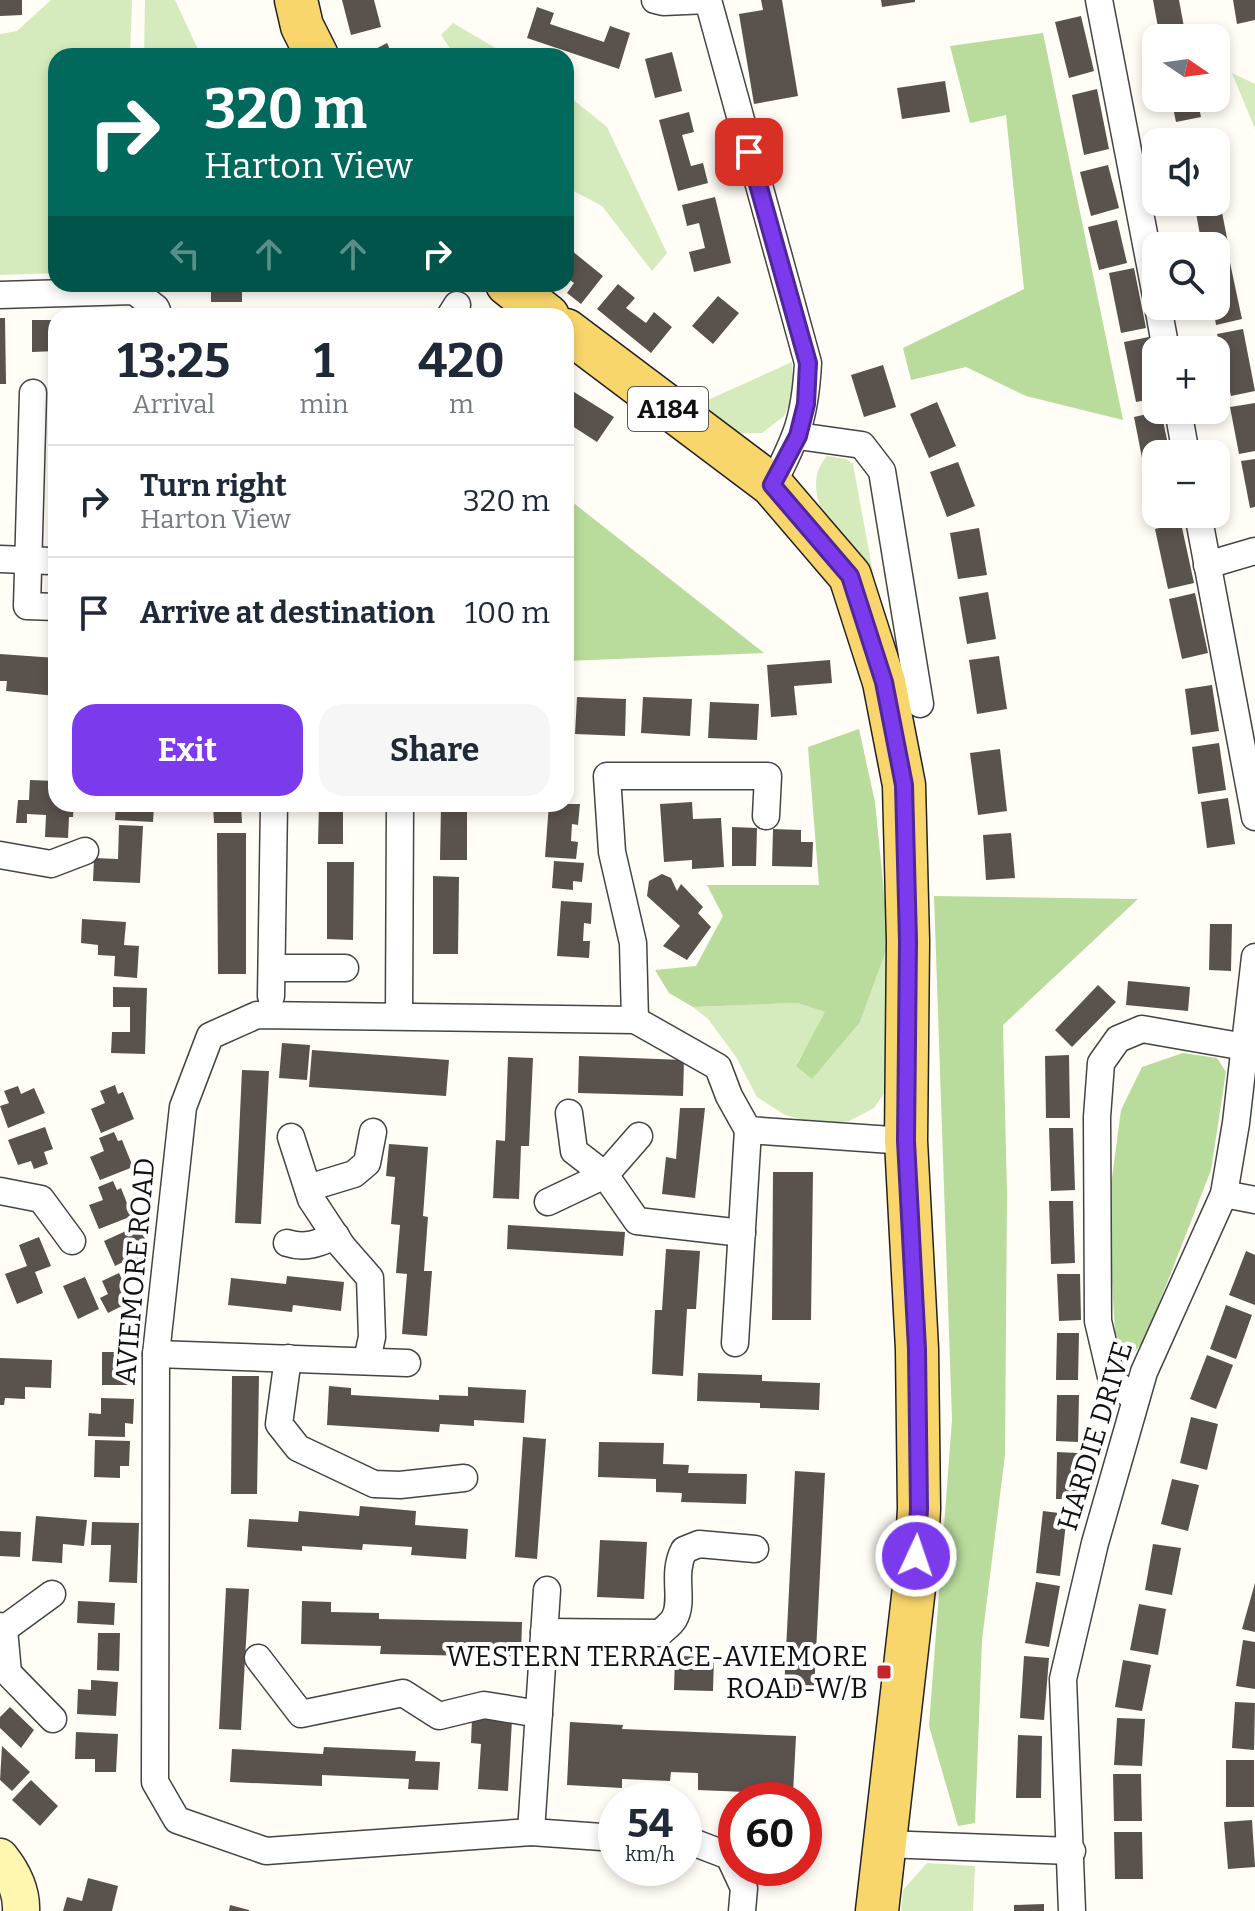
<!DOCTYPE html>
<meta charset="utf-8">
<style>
body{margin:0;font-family:Bitter,serif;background:#f6f6f7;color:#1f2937;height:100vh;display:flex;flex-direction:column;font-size:30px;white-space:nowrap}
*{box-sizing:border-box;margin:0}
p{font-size:26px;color:#747a83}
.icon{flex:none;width:44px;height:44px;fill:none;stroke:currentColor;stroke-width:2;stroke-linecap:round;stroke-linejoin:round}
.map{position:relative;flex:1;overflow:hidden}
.panel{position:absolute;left:48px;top:308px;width:526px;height:504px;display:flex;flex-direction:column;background:#fff;border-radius:24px;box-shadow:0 4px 12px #0003}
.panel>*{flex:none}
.top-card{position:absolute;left:48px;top:48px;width:526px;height:244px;border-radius:24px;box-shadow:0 4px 12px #0003;background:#00695c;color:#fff;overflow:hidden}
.needle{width:52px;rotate:103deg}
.fabs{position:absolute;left:1142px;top:24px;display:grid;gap:16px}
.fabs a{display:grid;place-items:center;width:88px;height:88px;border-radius:16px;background:#fff;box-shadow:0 4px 12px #0003;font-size:40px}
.speed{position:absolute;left:598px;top:1782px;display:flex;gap:16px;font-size:40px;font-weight:700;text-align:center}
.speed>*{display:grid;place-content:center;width:104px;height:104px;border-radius:50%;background:#fff;box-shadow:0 4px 12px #0003;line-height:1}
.speed small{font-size:20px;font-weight:400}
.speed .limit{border:12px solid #d22;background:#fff;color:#111}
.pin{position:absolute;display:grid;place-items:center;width:68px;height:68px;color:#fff;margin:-34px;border-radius:16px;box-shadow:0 4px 12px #0006}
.me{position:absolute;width:88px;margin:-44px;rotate:3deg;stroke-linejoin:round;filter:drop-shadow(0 0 6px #0008)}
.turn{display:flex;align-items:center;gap:28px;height:168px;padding:0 24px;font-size:36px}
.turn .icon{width:104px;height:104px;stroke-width:2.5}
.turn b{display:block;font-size:56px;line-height:68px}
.lanes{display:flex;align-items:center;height:76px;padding:0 24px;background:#0003;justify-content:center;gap:40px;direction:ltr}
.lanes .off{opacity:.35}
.eta{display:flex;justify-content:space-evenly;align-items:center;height:136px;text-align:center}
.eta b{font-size:48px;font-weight:700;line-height:56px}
.button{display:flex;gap:16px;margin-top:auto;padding:16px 24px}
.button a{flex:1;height:92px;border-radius:24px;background:#7c3aed;color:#fff;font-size:32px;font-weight:700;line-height:92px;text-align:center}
.button a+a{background:#f6f6f7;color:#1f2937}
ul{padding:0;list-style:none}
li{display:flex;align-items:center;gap:24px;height:112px;padding:0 24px;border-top:2px solid #e0e1e3}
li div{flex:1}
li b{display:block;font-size:30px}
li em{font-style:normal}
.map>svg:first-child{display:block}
.green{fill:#d5ebbd}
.forest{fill:#b9dc9c}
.building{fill:#5a524d}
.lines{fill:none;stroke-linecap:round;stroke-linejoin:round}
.street-casing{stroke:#444;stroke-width:29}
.secondary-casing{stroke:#333;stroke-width:39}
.primary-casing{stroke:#222;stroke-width:45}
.street{stroke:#fff;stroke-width:26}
.secondary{stroke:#fff6b0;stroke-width:36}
.primary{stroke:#f9d66b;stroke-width:42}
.route-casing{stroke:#51269a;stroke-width:20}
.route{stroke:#7c3aed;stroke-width:14}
.poi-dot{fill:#c4262e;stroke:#fff;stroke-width:3}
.labels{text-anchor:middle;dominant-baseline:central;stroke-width:8;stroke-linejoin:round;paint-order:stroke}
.shield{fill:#fff;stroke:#585858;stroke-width:2}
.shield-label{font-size:26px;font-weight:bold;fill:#111}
.street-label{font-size:28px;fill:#111;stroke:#fff}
.poi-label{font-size:28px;fill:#111;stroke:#fff;text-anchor:end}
</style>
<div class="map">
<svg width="1255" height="1911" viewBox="0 0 1255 1911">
<rect width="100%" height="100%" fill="#fffdf5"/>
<!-- green -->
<g class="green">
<polygon points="51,0 132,0 130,56 56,56 56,273 0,275 0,34 17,31"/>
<polygon points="145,0 175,0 201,56 144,56"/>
<polygon points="453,23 509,56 455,56 441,35"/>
<polygon points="1232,73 1255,84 1255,129"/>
<polygon points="566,94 607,127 667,253 652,271 602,206 566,187"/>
<polygon points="792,362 794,395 784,416 762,433 736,433 699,404"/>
<path d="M827,456L846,459L853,464L877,595C853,561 791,495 827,456Z"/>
<polygon points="889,943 890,1085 874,1108 849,1121 822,1125 785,1115 757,1097 736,1057 708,1019 693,1007 798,1003 826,1012 796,1065 860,1022"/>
<polygon points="927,1863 975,1866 973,1911 901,1911 903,1890"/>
</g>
<!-- forest -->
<g class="forest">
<polygon points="1043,33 1123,420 1026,396 966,367 911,380 903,348 1024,289 1006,115 970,123 950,46"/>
<polygon points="571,501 764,653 566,661 566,508"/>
<polygon points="859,729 875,802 889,943 860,1022 812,1079 796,1066 825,1012 798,1003 693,1007 669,993 655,970 696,966 723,916 707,885 819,885 808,747"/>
<polygon points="934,896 1138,899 1003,1025 1007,1194 1005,1455 982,1640 975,1823 958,1826 929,1726 952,1420"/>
<polygon points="1183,1053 1217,1058 1226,1072 1211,1170 1146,1337 1129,1360 1115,1333 1108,1208 1121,1110 1142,1067"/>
</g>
<!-- building -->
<g class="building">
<polygon points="0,0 22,0 22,15 0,16"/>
<polygon points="342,0 374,0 381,27 351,35"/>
<polygon points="761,0 782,0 798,96 754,104 739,14 763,10"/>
<polygon points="881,0 915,0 915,2 882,7"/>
<polygon points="1153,0 1179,0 1186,38 1160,38"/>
<polygon points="1233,0 1255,0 1255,20 1237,24"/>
<polygon points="537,7 554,13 550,24 604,42 610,26 630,33 619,69 527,38"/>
<polygon points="1081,16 1094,71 1069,78 1055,22"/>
<polygon points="387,43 393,56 362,56"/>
<polygon points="672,52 682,91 655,98 645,59"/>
<polygon points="945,81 950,112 902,119 897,88"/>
<polygon points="1097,89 1109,149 1084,155 1072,95"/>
<polygon points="1171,98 1197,98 1201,117 1176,122"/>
<polygon points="689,112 694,132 682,135 691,166 703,163 708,183 678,191 659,120"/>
<polygon points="1206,130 1208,142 1182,142 1181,135"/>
<polygon points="1108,165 1119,208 1091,216 1080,172"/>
<polygon points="715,197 731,263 694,272 689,252 705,248 699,223 687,226 682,205"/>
<polygon points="1216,197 1219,197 1228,243 1202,246 1194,202 1216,202"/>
<polygon points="1117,220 1127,263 1099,270 1088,227"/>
<polygon points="566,246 603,276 581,304 567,293 574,283 566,277"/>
<polygon points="1229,258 1242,319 1216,325 1213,306 1216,306 1216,260"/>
<polygon points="1134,268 1146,328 1121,333 1109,273"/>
<rect x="211" y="284" width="31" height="18"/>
<polygon points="618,284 635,298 626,308 646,323 654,312 672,327 651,353 597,309"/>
<polygon points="718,296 739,313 713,344 692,326"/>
<polygon points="0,318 5,318 6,384 0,384"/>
<polygon points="32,320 56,320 56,351 32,352"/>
<polygon points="1243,329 1255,391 1231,396 1217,334"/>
<polygon points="1149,337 1156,372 1156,398 1136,402 1124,342"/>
<polygon points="883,365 896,407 864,417 851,375"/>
<polygon points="566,387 614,417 597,442 566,422"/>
<polygon points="937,402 956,446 929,458 910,414"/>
<polygon points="1255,403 1255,451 1239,454 1230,407"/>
<polygon points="1161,411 1170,454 1156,454 1156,460 1143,463 1134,417"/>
<polygon points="1255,459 1255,507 1250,508 1241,461"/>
<polygon points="958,462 975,506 947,517 930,472"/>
<polygon points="1156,468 1156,509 1155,509 1146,470"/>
<polygon points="1181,523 1194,583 1168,589 1155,529"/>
<polygon points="979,528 987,575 958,579 950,533"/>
<polygon points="988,592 996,639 967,644 959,597"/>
<polygon points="1195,593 1208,653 1182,659 1169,599"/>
<polygon points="0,654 56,658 56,696 6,691 7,681 0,681"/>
<polygon points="999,656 1007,709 977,714 969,660"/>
<polygon points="830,660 832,683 794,686 797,715 771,717 767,665"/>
<polygon points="1212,685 1219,731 1191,735 1185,689"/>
<polygon points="577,697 626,699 625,736 575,734"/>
<polygon points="643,697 692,699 690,736 641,733"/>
<polygon points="710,702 759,704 757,740 708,738"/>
<polygon points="1219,743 1226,790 1198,794 1192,747"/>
<polygon points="1000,749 1007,811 978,815 970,753"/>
<polygon points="30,780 56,781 56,804 74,804 73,817 69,817 68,838 45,837 46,815 27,814 27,823 16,823 18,800 29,800"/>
<polygon points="1228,798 1235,844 1207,848 1201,802"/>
<polygon points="692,802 693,819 721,818 724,867 692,869 692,860 664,862 660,804"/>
<polygon points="116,804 154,806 153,822 115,820"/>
<polygon points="213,804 241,804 242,823 214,823"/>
<polygon points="319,804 343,804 343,844 318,844"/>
<polygon points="441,804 467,804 467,860 440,860"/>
<polygon points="549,804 580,804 578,825 572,824 571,841 578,842 576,859 545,857"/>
<polygon points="119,825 143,826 140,883 93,881 94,858 118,859"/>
<polygon points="732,827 757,828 756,866 732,866"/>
<polygon points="773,829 801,830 801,842 813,842 812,867 772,866"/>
<polygon points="217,833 246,833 246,974 218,974"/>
<polygon points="1011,833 1015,878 986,880 983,835"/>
<polygon points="554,861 584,863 582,882 573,881 573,890 552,888"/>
<polygon points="327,862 354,862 353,940 327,939"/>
<polygon points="662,874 671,878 677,891 681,884 703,907 698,913 711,927 687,960 663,946 680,926 647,896 649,881"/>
<polygon points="433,876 459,877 458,954 433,954"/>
<polygon points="561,901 592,903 591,924 584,923 583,941 590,941 589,958 557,956"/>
<polygon points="82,919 126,922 124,945 139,946 137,978 114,976 115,956 98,955 98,945 81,943"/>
<polygon points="1210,924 1232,924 1231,971 1209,970"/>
<polygon points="1128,981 1190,987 1188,1011 1126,1005"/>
<polygon points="1098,985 1116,1002 1072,1047 1055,1030"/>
<polygon points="113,987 147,988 145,1054 111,1053 112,1032 130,1032 130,1007 113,1007"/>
<polygon points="282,1043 310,1045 307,1080 279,1078"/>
<polygon points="312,1050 449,1060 446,1096 309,1087"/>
<polygon points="1069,1055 1070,1118 1046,1118 1045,1056"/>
<polygon points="579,1056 684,1060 683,1096 578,1093"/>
<polygon points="508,1057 533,1058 529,1146 521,1146 519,1199 493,1198 496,1140 505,1141"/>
<polygon points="242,1070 269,1071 261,1224 235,1223"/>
<polygon points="115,1085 118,1094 123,1092 134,1119 101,1133 91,1109 105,1103 100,1091"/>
<polygon points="18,1086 21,1094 34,1088 45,1113 8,1128 0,1106 9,1103 4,1091"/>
<polygon points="680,1108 705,1108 695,1198 662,1194 666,1157 676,1159"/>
<polygon points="45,1127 53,1149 44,1152 48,1164 34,1169 31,1161 18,1165 8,1140"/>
<polygon points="1049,1128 1073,1128 1075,1190 1051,1191"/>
<polygon points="114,1132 118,1141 122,1140 133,1167 100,1180 90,1157 104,1151 99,1138"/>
<polygon points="389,1144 428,1147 423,1216 428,1217 424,1271 432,1271 427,1336 402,1334 407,1274 396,1273 400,1225 391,1224 395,1177 386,1176"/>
<polygon points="773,1172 813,1172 811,1320 772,1320"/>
<polygon points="113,1181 117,1190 121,1188 132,1216 99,1229 89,1205 103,1200 98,1187"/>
<polygon points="1049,1201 1073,1201 1075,1263 1051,1264"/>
<polygon points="139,1225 149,1248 139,1252 143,1261 128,1268 125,1261 115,1266 104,1241"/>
<polygon points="508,1225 625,1232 623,1256 507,1249"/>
<polygon points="39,1237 51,1266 35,1272 43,1293 17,1304 5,1274 27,1266 19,1245"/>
<polygon points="666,1249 700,1251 696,1309 687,1309 683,1376 652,1374 655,1310 662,1310"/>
<polygon points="1246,1251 1255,1255 1255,1305 1229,1295"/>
<polygon points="119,1273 132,1301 108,1313 100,1298 108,1294 102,1281"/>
<polygon points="1057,1274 1080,1274 1081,1320 1059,1321"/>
<polygon points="287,1276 344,1282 341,1311 293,1305 292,1312 228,1305 231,1278 286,1284"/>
<polygon points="85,1277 99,1309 78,1319 63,1286"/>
<polygon points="1226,1305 1252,1315 1236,1359 1210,1349"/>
<polygon points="1057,1333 1079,1333 1078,1380 1056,1380"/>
<rect x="102" y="1352" width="31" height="33"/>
<polygon points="1207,1355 1233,1365 1216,1409 1190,1399"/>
<polygon points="0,1358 52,1360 51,1388 25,1387 25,1399 5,1398 4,1405 0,1405"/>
<polygon points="698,1373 762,1375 762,1381 820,1383 819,1410 760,1408 760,1403 697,1401"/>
<polygon points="232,1376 259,1376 257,1494 231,1494"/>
<polygon points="329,1386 351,1388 351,1395 439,1400 439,1395 468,1396 468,1387 526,1390 524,1423 474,1420 474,1426 440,1424 439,1432 327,1425"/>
<polygon points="1057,1395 1079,1395 1078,1442 1056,1441"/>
<polygon points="101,1398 134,1399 133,1424 125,1423 125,1437 88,1436 89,1413 101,1414"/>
<polygon points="1191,1417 1218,1424 1207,1470 1180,1463"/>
<polygon points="523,1437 546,1439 537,1559 515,1557"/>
<polygon points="95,1440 130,1441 129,1466 120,1466 120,1478 94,1477"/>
<polygon points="599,1442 664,1443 663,1464 689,1465 688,1473 747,1474 746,1504 681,1502 682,1493 656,1492 656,1479 598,1477"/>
<polygon points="1057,1452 1078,1453 1078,1499 1056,1499"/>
<polygon points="795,1471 825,1473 814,1692 784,1690"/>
<polygon points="1172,1479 1199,1485 1188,1531 1161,1524"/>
<polygon points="360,1506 416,1511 415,1525 468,1529 466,1559 411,1555 412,1547 363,1544 362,1550 302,1546 302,1551 247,1547 249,1519 298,1522 299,1511 359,1516"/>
<polygon points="1043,1511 1067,1514 1060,1576 1036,1573"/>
<polygon points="36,1516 87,1520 84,1546 63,1544 62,1563 32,1561"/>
<polygon points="92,1522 139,1523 137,1583 109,1582 111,1545 91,1545"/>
<polygon points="0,1531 21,1532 20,1557 0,1556"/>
<polygon points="600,1540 647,1542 644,1599 597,1597"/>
<polygon points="1153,1544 1181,1548 1172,1595 1145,1590"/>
<polygon points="1036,1582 1060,1586 1049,1647 1025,1643"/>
<polygon points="1255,1583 1255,1632 1242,1629"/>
<polygon points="226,1588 249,1589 241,1730 219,1729"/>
<polygon points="78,1601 115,1603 114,1625 77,1623"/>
<polygon points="302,1601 331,1602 331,1612 379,1613 379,1619 522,1622 521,1657 380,1654 381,1646 301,1644"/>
<polygon points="1139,1604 1166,1609 1158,1655 1130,1650"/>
<polygon points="98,1633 120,1633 119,1671 97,1670"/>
<polygon points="1243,1640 1255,1642 1255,1689 1236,1686"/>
<polygon points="675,1656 714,1657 713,1691 674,1690"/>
<polygon points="1024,1656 1049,1658 1044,1720 1020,1718"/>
<polygon points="1123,1660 1151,1665 1142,1711 1115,1707"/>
<polygon points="91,1680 118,1682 116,1716 77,1714 78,1689 91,1690"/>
<polygon points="1235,1702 1255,1703 1254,1750 1232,1748"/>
<polygon points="10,1707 34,1730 21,1748 0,1728 0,1717"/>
<polygon points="472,1717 512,1720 508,1791 478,1789 481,1744 471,1743"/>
<polygon points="1117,1718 1145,1719 1142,1766 1114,1765"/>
<polygon points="570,1722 623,1725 622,1729 796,1736 793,1794 698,1790 698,1773 671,1772 670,1781 622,1779 622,1788 567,1785"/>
<polygon points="76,1732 118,1734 116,1772 95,1772 95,1759 75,1759"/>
<polygon points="1018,1735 1042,1736 1041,1798 1016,1798"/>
<polygon points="2,1746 30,1772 12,1791 0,1780"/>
<polygon points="324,1747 416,1751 415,1761 440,1762 438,1790 408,1789 409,1779 322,1775 322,1786 230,1782 232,1749 323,1754"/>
<rect x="1226" y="1760" width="28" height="47"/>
<polygon points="1113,1774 1141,1774 1142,1821 1114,1821"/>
<polygon points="31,1780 58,1806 40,1826 12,1800"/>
<polygon points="1252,1820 1255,1867 1228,1869 1224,1822"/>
<polygon points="1114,1832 1142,1832 1143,1879 1115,1879"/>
<polygon points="88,1878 118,1886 112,1911 63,1911 67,1897 82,1901"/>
<polygon points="1044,1904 1044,1911 1014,1911 1014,1905"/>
<polygon points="230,1905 249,1910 249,1911 229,1911"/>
</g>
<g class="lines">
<!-- street casing -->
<g class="street-casing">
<g id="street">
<polyline points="655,0 663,2 708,0"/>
<path d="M708,0L808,363C805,418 797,437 772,485"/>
<polyline points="1099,0 1156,296"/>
<polyline points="0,295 134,291 156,308 159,316"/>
<polyline points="1158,306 1166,350"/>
<polyline points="450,316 457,305"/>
<polyline points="33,393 27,606 56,607"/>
<polyline points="1178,410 1186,454"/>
<polyline points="798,436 862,445 882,471 920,704"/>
<polyline points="1198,514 1255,817"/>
<polyline points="0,559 50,561"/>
<polyline points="1207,565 1255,551"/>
<polyline points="0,855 51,864 85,851"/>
<polyline points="272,968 345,968"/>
<polyline points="271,996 274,804"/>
<polyline points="399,1016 400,804"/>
<polyline points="635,1020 633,943 612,852 607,776 768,776 766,816"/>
<polyline points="569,1113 574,1151 605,1175 637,1221 742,1233"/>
<polyline points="291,1137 311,1199 342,1246 370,1278 372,1337 367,1360"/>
<polyline points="308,1188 354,1174 367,1163 373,1132"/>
<polyline points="0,1191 41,1199 72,1241"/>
<polyline points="1224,1194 1255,1200"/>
<polyline points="548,1202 605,1175 639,1136"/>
<path d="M287,1243C305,1249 319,1243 336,1236"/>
<polyline points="735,1343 748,1130"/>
<polyline points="156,1354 407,1363"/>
<polyline points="288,1358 279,1424 298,1448 374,1484 400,1485 464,1478"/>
<polyline points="1136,1399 1112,1381 1098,1321 1097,1117 1101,1063 1118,1039 1142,1029 1245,1047"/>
<polyline points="0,1626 4,1629 52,1594"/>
<polyline points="4,1629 8,1673 53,1719"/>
<path d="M544,1632L660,1633C664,1629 671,1624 674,1619C685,1600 671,1575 684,1550L699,1544L755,1549"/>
<polyline points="258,1658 301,1714 403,1693 439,1716 484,1705 539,1714"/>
<polyline points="531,1832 547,1590"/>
<polyline points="616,1838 531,1832 266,1851 177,1820 155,1782 156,1354 183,1107 210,1036 257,1015 635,1020 718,1067 729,1096 748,1130 906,1141"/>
<polyline points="684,1842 695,1843 729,1856 744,1888 742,1911"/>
<polyline points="884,1844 1072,1851"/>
<polyline points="1072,1911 1063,1679 1095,1543 1144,1372 1224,1194 1236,1123 1255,957"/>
</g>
</g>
<!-- secondary casing -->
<g class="secondary-casing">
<path id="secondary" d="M0,1857C12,1872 22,1891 21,1911"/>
</g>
<!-- primary casing -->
<g class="primary-casing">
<g id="primary">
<polyline points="296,0 302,26 317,56"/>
<polyline points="507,284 548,316"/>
<polyline points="566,330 772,485 850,576 884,682 904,785 908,941 906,1141 917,1349 919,1509 915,1579 877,1911"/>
</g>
</g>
<!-- street -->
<use href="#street" class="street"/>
<!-- secondary -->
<use href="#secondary" class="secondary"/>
<!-- primary -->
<use href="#primary" class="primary"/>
</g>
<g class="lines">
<!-- route casing -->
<g class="route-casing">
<polyline id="route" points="749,152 808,363 806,404 798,436 772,485 850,576 884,682 904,785 908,941 906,1141 917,1349 919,1509 916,1556"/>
</g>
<!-- route -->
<use href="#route" class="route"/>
</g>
<!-- markers -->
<rect class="poi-dot" x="876" y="1664" width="16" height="16" rx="4"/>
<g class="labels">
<!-- shield labels -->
<rect class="shield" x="628" y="387" width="80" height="44" rx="6"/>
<g class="shield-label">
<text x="668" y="409">A184</text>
</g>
<!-- street labels -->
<g class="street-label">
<text transform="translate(135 1271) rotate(-85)">AVIEMORE ROAD</text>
<text transform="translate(1095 1436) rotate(-73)">HARDIE DRIVE</text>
</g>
<!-- poi labels -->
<g class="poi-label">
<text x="868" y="1656">WESTERN TERRACE-AVIEMORE<tspan x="868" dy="32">ROAD-W/B</tspan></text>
</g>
</g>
</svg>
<div class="fabs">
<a><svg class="needle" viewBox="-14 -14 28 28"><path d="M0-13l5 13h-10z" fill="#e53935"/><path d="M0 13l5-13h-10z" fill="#747a83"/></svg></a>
<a><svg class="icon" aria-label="sound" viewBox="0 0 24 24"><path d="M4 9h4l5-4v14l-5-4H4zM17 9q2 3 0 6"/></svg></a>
<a><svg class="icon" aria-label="search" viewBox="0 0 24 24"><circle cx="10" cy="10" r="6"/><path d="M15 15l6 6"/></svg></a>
<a>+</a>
<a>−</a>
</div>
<div class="speed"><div>54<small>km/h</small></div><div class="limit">60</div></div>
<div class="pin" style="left:749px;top:152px;background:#d93025"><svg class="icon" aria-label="arrive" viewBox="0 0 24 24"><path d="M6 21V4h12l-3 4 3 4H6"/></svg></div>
<svg class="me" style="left:916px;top:1556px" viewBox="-20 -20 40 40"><circle r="17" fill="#7c3aed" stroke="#fff" stroke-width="3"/><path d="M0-11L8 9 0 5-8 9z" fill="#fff"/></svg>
<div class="top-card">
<div class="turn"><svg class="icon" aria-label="right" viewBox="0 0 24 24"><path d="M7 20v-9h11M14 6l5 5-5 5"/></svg><div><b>320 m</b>Harton View</div></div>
<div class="lanes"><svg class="icon off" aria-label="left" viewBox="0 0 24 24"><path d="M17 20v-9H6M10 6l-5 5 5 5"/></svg><svg class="icon off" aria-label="ahead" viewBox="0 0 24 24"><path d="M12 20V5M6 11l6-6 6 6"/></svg><svg class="icon off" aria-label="ahead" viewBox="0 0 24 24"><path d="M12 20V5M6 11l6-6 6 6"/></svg><svg class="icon" aria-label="right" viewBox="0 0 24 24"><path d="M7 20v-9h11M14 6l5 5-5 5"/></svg></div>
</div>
<section class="panel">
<div class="eta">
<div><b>13:25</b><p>Arrival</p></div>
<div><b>1</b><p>min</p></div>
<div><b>420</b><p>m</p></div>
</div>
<ul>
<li><svg class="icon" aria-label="right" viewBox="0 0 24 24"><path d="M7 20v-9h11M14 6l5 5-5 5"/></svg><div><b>Turn right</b><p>Harton View</p></div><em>320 m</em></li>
<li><svg class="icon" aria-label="arrive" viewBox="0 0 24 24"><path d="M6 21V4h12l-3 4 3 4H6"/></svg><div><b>Arrive at destination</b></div><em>100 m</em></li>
</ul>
<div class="button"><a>Exit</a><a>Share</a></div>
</section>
</div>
